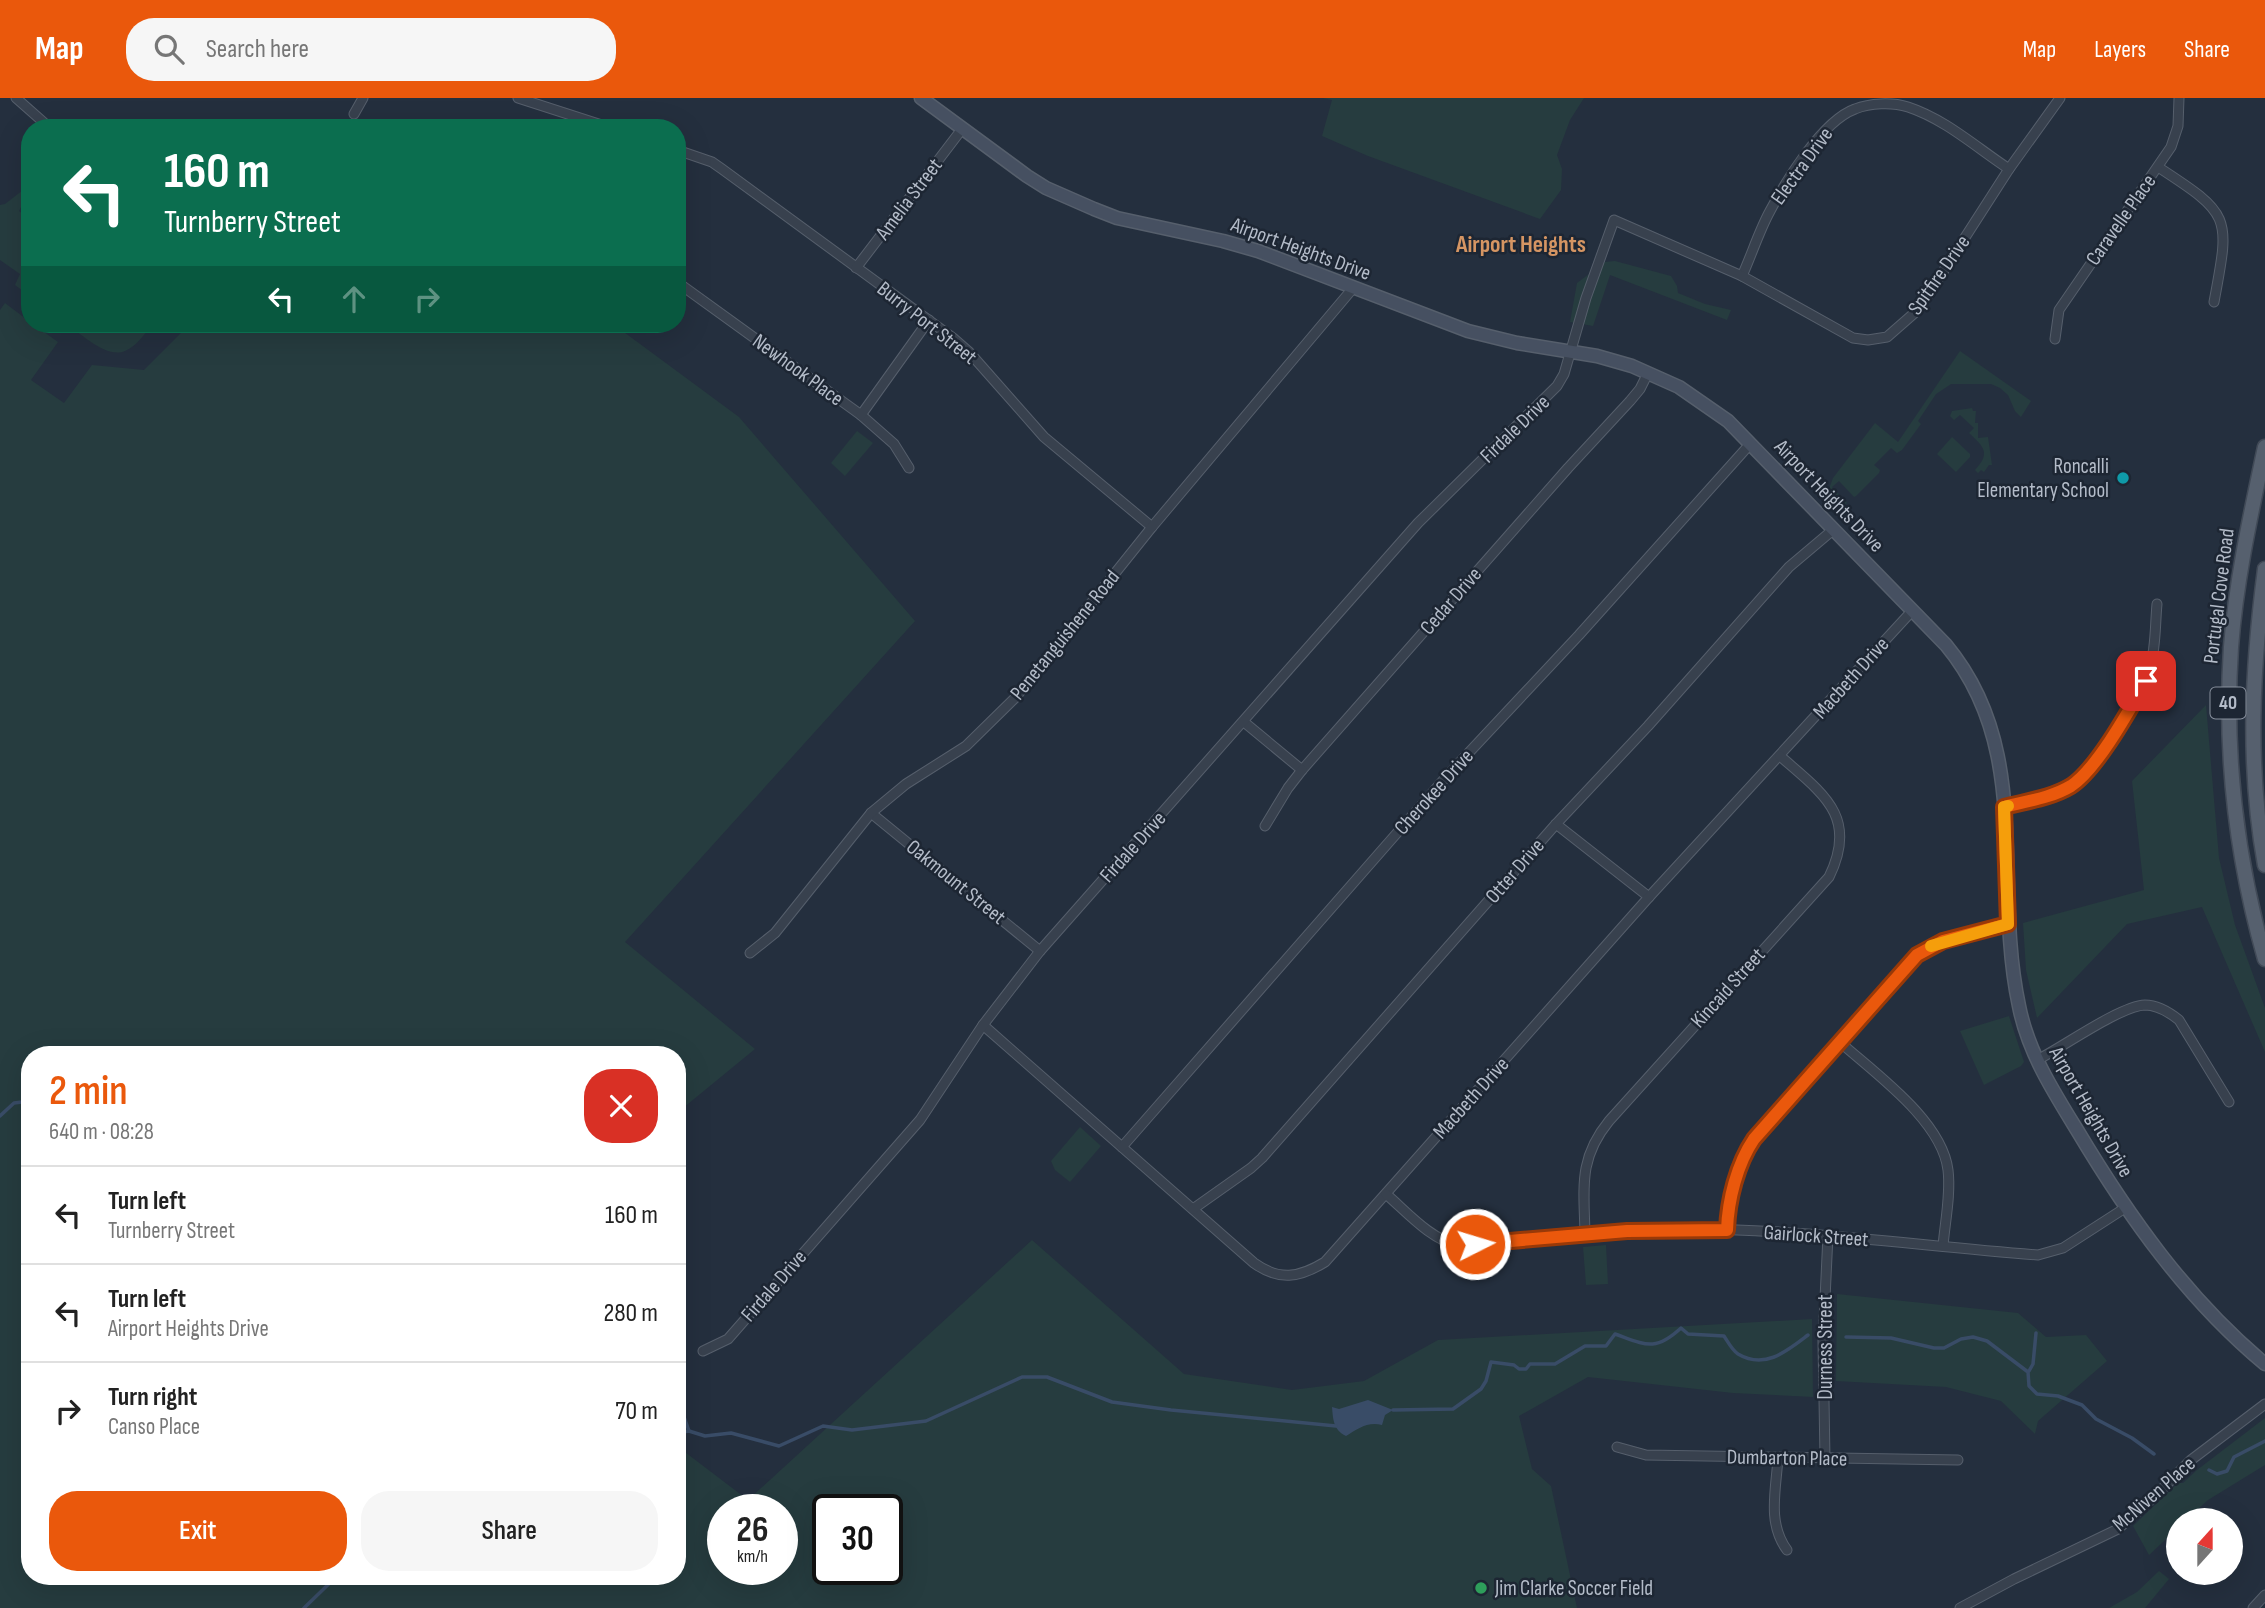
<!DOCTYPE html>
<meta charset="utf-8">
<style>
body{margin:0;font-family:"Sofia Sans Condensed",sans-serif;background:#f6f6f6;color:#222;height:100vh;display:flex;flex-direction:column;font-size:26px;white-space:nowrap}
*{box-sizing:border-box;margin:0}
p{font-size:23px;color:#767676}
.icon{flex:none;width:38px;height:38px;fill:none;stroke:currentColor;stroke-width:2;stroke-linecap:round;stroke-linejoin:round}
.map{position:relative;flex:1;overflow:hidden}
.details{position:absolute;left:21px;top:948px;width:665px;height:539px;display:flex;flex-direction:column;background:#fff;border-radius:28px;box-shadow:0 7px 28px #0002}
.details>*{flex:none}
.hud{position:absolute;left:21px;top:21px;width:665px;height:214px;border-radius:28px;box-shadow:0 7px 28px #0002;background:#0b6e4f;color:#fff;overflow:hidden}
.needle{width:46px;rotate:21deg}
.tools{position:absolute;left:2166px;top:1410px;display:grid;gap:14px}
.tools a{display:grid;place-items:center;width:77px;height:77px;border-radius:50%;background:#fff;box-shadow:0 7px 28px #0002;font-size:35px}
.speed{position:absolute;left:707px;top:1396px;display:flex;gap:14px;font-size:35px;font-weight:700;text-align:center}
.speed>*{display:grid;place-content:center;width:91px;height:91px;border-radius:50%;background:#fff;box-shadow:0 7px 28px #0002;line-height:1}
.speed small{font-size:18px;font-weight:400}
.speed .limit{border:4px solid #111;border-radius:10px;background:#fff;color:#111}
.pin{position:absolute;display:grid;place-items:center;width:60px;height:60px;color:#fff;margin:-30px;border-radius:14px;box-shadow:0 4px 10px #0006}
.me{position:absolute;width:77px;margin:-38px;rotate:85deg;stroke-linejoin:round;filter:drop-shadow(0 0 5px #0008)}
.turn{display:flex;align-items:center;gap:24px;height:147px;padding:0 28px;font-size:32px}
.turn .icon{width:91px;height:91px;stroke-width:2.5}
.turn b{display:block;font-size:49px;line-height:60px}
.lanes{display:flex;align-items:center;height:66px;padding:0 28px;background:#0003;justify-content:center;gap:35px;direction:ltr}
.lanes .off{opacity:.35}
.round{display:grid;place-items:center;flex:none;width:74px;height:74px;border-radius:28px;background:#f6f6f6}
.head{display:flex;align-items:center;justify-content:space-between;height:119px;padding:0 28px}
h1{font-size:42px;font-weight:600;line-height:52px;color:#ea580c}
.button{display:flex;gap:14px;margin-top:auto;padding:14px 28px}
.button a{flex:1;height:80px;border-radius:28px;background:#ea580c;color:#fff;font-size:28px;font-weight:600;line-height:80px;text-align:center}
.button a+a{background:#f6f6f6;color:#222}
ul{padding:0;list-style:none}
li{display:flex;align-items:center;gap:21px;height:98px;padding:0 28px;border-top:2px solid #e0e0e0}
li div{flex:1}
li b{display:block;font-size:26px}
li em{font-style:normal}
header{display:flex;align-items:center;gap:42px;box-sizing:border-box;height:98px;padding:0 35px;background:#ea580c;color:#fff}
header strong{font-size:33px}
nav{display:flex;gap:38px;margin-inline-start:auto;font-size:24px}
.search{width:490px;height:63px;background:#f6f6f6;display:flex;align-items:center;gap:18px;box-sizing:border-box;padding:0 24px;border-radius:28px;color:#767676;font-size:26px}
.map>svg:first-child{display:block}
.green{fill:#263c3f;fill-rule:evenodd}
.water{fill:#394c67}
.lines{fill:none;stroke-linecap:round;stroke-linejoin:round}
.stream{stroke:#394c67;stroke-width:3.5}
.street-casing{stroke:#565f6c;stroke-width:11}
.secondary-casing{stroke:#565f6c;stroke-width:15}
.primary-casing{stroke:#414a57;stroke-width:17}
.street{stroke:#38414e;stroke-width:9}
.secondary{stroke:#465061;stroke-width:12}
.primary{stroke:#56606e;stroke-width:14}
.route-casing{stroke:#983908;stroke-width:18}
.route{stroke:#ea580c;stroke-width:12}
.slow{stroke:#f59e0b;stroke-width:12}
.culture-dot{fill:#0f9aa8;stroke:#1d2633;stroke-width:2.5}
.leisure-dot{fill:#2e9e5b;stroke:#1d2633;stroke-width:2.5}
.labels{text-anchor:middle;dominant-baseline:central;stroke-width:5;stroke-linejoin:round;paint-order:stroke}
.shield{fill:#1d2633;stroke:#878f9c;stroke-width:2}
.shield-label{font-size:19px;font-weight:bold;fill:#b4bcc9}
.street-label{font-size:21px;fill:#b4bcc9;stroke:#1d2633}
.poi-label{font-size:21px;fill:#b4bcc9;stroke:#1d2633;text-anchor:end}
.quarter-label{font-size:24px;font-weight:bold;fill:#d59563;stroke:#1d2633}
</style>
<header>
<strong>Map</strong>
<div class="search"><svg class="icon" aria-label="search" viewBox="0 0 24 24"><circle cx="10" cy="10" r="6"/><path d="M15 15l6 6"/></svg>Search here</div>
<nav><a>Map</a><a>Layers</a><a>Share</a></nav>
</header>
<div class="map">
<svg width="2265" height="1510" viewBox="0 0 2265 1510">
<rect width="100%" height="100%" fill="#242f3e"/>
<!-- green -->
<g class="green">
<polygon points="1323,0 1584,0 1570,22 1557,57 1562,71 1561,92 1540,121 1368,58 1322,38 1332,2"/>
<polygon points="27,89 25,101 19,113 30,122 30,198 15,187 20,176 0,162 0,107 5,106"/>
<polygon points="1615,163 1671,178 1677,188 1678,195 1705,206 1731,212 1727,222 1610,177 1593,228 1570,224 1577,185 1605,164"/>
<path d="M5,205L30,224V226H33L58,244L31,282L64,305L92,267L144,272L190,226H613L739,319L915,523L625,844L755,951L677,1015V957H30V1479H677V1348L748,1402L1032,1142L1184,1276L1292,1292L1364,1283L1438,1242L1812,1221L1813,1299L1733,1295L1588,1279L1519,1318L1532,1371L1551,1388L1577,1510H0V212ZM723,1412H782V1472H723ZM828,1412H887V1472H828Z"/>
<path d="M67,226H153C145,235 137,248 125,253C107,261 81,236 67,226Z"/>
<polygon points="1960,253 2031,303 2021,319 2015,313 2008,297 2000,290 1991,286 1951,286 1936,296 1918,323 1921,326 1902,352 1897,355 1891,350 1874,367 1880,372 1879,375 1856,398 1854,399 1839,383 1832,389 1847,405 1839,411 1833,409 1825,401 1833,380 1875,325 1898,344"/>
<path d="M1972,310L1973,313H1976L1975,325H1978V340L1988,339L1992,367H1989L1984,374L1981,372L1978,375L1975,372C1991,355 1984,349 1969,335L1974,330L1960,317L1954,322L1950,318L1952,313Z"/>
<polygon points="857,333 873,345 845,378 831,365"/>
<polygon points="1952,339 1970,356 1970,359 1956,374 1937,356"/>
<polygon points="2206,607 2219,760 2235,827 2265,910 2265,954 2202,809 2127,826 2037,920 2026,872 2023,825 2144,792 2132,683"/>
<polygon points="2009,918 2024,964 2021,968 1984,987 1960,933"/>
<polygon points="1080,1029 1101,1048 1070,1084 1055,1072 1051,1063"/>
<polygon points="1606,1147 1608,1186 1586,1187 1583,1149"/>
<polygon points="1837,1196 2018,1215 2046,1239 2086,1237 2107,1263 2038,1323 2035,1336 2001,1303 1946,1289 1836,1283"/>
<polygon points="2265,1320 2265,1367 2208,1402 2185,1423 2179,1423 2179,1429 2149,1457 2133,1428 2178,1385 2183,1385 2197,1372"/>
<polygon points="2159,1473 2169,1481 2145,1510 2109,1510 2137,1494"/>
</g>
<!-- water -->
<path class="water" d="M1368,1302L1393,1312L1385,1317L1382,1327C1368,1323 1357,1331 1346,1338C1333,1332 1333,1320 1332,1309L1339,1311Z"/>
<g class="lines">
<!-- stream -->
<g class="stream">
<polyline points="0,1018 14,1005 30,1003"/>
<polyline points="1846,1239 1891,1240 1934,1250 1944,1250 1961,1241 1973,1239 1987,1243 2028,1274 2029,1288 2037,1296 2058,1298 2082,1307 2096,1321 2132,1340 2154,1356"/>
<polyline points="2029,1273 2033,1266 2036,1235"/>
<polyline points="677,1299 689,1333"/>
<path d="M1393,1312L1453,1311L1481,1291L1486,1283L1491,1264L1514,1267L1519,1271H1526L1530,1266H1555L1585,1248H1606L1615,1236C1646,1247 1655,1254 1681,1230L1688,1236L1724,1238C1728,1244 1732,1252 1738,1256C1765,1272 1787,1253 1808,1237"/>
<polyline points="677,1335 689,1333 705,1338 731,1335 779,1348 823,1328 852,1332 926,1323 1022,1279 1047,1279 1112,1304 1171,1312 1336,1328"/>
<polyline points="2209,1372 2217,1376 2227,1373 2234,1359 2265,1343"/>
<polyline points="304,1510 336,1479"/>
</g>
<!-- street casing -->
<g class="street-casing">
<g id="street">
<polyline points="16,0 50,30"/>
<polyline points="518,0 611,30"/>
<polyline points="354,16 363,0"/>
<polyline points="677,52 712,64 722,71 953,240 969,254 1044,339 1152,429"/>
<path d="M2158,69C2232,117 2230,118 2214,204"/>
<polyline points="856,170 962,31"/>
<path d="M1742,178C1752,156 1759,133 1770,113C1786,83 1822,23 1855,11C1870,5 1892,4 1908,9C1945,21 1977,50 2009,71"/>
<polyline points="677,184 861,317 894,346 909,370"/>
<polyline points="2055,241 2059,212 2171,49 2178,28 2179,0"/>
<polyline points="861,317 929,222"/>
<polyline points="1244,624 1302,672 1568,370 1630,303 1640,291 1648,275"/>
<path d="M2004,709C2026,703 2051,701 2070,688C2094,673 2143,597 2150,570C2156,549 2155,527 2157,506"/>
<polyline points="871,715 1040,853"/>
<polyline points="1556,726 1649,799"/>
<polyline points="1265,728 1288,690 1302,672"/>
<polyline points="750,855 775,835 871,715 906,686 966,648 1015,600 1152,429 1354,189"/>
<path d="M983,927L1254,1165C1279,1183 1299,1180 1325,1164L1649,799L1912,513"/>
<path d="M1841,945C1876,976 1942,1023 1948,1072C1951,1096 1945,1124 1943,1148"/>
<path d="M2037,962C2063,949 2120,908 2145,907C2158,907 2169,914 2179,922L2229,1004"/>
<polyline points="1122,1049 1446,679 1579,537 1751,345"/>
<path d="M1386,1096C1408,1115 1430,1141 1459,1148C1531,1141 1604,1131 1677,1131C1798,1130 1918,1148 2038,1157L2063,1150L2125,1110"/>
<polyline points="1193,1111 1251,1070 1262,1060 1556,726 1648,628 1789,469 1834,431"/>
<path d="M1727,1132C1729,1102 1737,1066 1754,1041L1912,863C1935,838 1976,834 2008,826"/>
<path d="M1585,1136C1584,1090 1578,1061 1609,1023L1829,779C1859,718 1822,695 1780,658"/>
<polyline points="703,1253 728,1241 920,1022 983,927 1040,853 1418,425 1557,288 1564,276 1586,200 1614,122 1742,178 1853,240 1868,242 1887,239 1919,211 2009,71 2060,0"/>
<polyline points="1617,1349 1646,1357 1958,1362"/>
<path d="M1778,1360C1776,1392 1767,1425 1787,1452"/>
<polyline points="1825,1361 1823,1243 1828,1137"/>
<polyline points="1960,1510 2014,1481 2118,1431 2152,1401 2191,1362 2265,1306"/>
<polyline points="2253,1510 2265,1497"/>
</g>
</g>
<!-- secondary casing -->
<g class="secondary-casing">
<path id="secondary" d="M921,0L1027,78L1046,90L1094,111L1117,120L1223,143L1258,153L1468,233L1517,245L1597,258L1632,268L1679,289L1728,323L1946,547C2034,653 1992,783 2019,908C2028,954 2053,993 2077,1032C2129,1119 2187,1201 2265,1266"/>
</g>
<!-- primary casing -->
<g class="primary-casing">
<g id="primary">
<path d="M2265,349C2251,415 2236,482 2231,549C2224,655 2236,759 2265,861"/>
<path d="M2265,471C2252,571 2247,667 2265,767"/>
</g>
</g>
<!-- street -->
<use href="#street" class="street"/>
<!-- secondary -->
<use href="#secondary" class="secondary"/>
<!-- primary -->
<use href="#primary" class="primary"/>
</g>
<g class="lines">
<!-- route casing -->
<g class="route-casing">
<path id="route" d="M1475,1146L1627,1133L1727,1132C1728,1102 1737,1066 1754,1041L1917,857L1943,843L2008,826L2004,709C2027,703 2051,700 2071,688C2097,671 2130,611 2146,583"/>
</g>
<!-- route -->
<use href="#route" class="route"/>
<!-- slow -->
<polyline class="slow" points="1931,848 2008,826 2004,709 2008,708"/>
</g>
<!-- markers -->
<circle class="culture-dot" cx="2123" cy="380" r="7"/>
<circle class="leisure-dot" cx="1481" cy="1490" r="7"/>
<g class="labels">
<!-- shield labels -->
<rect class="shield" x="2210.5" y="589.5" width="35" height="31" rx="5"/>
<g class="shield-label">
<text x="2228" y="605">40</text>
</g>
<!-- street labels -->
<g class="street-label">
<text transform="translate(1802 68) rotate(-54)">Electra Drive</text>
<text transform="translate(909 101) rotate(-53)">Amelia Street</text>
<text transform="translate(2121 122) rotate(-55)">Caravelle Place</text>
<text transform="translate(1301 151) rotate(20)">Airport Heights Drive</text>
<text transform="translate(1939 177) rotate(-55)">Spitfire Drive</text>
<text transform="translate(927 225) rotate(38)">Burry Port Street</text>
<text transform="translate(798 272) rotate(36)">Newhook Place</text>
<text transform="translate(1515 331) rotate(-44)">Firdale Drive</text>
<text transform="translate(1829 398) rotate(46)">Airport Heights Drive</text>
<text transform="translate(2219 498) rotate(-83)">Portugal Cove Road</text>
<text transform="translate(1451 503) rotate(-49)">Cedar Drive</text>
<text transform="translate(1065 537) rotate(-51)">Penetanguishene Road</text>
<text transform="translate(1851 580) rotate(-48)">Macbeth Drive</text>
<text transform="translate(1434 694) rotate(-48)">Cherokee Drive</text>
<text transform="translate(1133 749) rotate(-48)">Firdale Drive</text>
<text transform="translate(1515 773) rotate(-49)">Otter Drive</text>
<text transform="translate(956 784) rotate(39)">Oakmount Street</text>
<text transform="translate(1728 890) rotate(-48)">Kincaid Street</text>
<text transform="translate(1471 1000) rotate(-48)">Macbeth Drive</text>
<text transform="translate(2091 1014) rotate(60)">Airport Heights Drive</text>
<text transform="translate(1816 1138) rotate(4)">Gairlock Street</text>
<text transform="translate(774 1188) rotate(-49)">Firdale Drive</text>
<text transform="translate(1825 1249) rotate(-90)">Durness Street</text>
<text transform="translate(1787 1360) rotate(1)">Dumbarton Place</text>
<text transform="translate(2154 1396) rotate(-41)">McNiven Place</text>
</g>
<!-- poi labels -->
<g class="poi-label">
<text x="2109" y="368">Roncalli<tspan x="2109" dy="24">Elementary School</tspan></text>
<text x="1495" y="1490" text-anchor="start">Jim Clarke Soccer Field</text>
</g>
<!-- quarter labels -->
<g class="quarter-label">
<text x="1521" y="146">Airport Heights</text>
</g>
</g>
</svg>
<div class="tools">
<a><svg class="needle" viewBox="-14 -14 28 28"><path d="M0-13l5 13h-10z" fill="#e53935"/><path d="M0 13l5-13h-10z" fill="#767676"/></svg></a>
</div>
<div class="speed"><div>26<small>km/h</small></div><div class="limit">30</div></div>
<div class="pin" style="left:2146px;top:583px;background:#d93025"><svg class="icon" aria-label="arrive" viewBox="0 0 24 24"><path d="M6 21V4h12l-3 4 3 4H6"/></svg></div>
<svg class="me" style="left:1475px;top:1146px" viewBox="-20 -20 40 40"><circle r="17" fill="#ea580c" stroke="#fff" stroke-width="3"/><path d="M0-11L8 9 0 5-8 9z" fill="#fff"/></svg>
<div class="hud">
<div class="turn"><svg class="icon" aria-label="left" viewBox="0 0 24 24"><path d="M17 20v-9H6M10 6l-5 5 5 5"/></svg><div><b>160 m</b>Turnberry Street</div></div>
<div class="lanes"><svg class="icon" aria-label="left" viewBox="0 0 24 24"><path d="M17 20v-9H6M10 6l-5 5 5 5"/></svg><svg class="icon off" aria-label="ahead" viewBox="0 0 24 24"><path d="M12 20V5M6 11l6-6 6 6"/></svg><svg class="icon off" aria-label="right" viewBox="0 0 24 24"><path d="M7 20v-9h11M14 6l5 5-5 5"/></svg></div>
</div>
<section class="details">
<div class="head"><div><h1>2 min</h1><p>640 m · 08:28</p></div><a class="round" style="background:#d93025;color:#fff"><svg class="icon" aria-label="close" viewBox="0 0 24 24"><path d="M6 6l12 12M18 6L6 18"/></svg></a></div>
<ul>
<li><svg class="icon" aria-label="left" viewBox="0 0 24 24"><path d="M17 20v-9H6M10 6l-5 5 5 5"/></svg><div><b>Turn left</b><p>Turnberry Street</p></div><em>160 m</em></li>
<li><svg class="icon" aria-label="left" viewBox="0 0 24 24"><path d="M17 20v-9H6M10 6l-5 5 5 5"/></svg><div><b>Turn left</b><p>Airport Heights Drive</p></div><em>280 m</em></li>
<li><svg class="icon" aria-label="right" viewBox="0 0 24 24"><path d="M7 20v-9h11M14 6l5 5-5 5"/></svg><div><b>Turn right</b><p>Canso Place</p></div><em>70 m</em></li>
</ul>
<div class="button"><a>Exit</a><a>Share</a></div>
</section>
</div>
